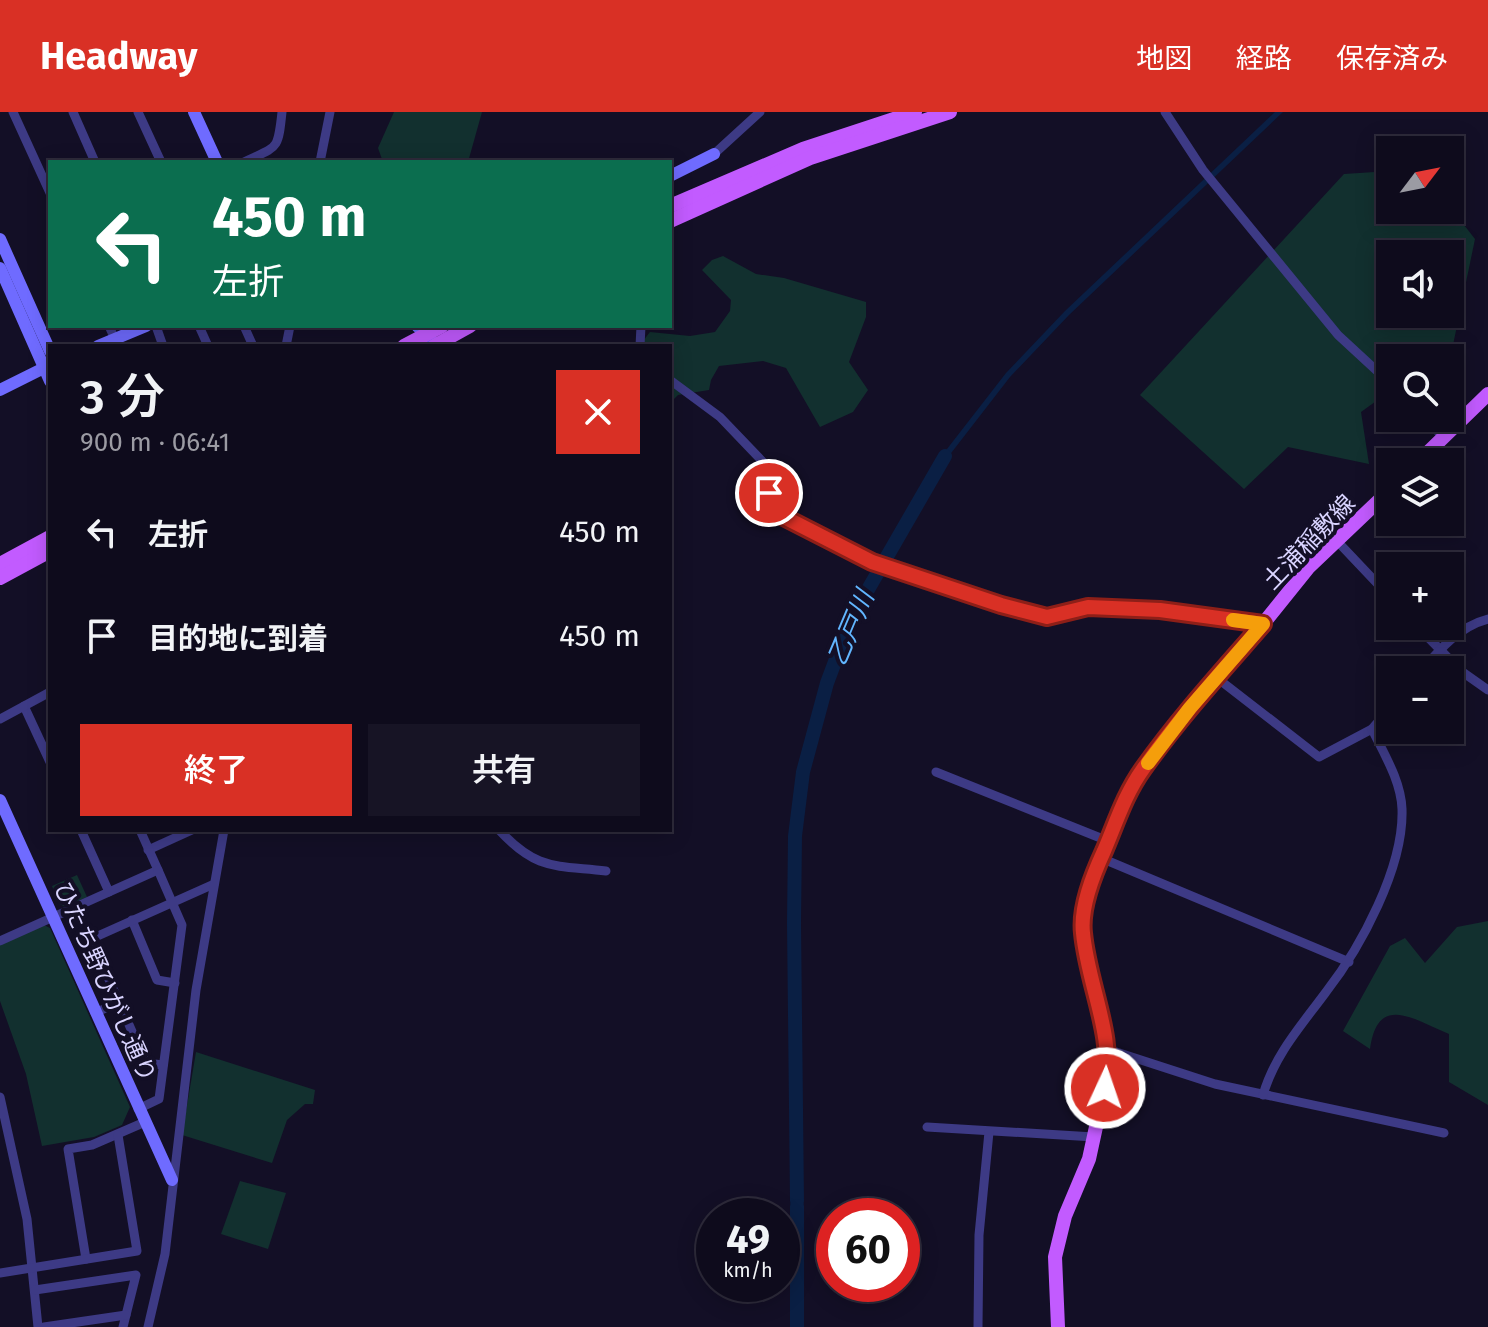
<!DOCTYPE html>
<html lang="ja">
<meta charset="utf-8">
<style>
body{margin:0;font-family:"Fira Sans","Noto Sans JP",sans-serif;background:#171425;color:#f1f3f6;height:100vh;display:flex;flex-direction:column;font-size:30px;white-space:nowrap}
*{box-sizing:border-box;margin:0}
p{font-size:26px;color:#9b9ba3}
.icon{flex:none;width:44px;height:44px;fill:none;stroke:currentColor;stroke-width:2;stroke-linecap:round;stroke-linejoin:round}
.map{position:relative;flex:1;overflow:hidden}
.side{position:absolute;left:48px;top:232px;width:624px;height:488px;display:flex;flex-direction:column;background:#0e0b1c;border-radius:0px;box-shadow:0 4px 20px #0003,0 0 0 2px #2e2b3b}
.side>*{flex:none}
.guide{position:absolute;left:48px;top:48px;width:624px;height:168px;border-radius:0px;box-shadow:0 4px 20px #0003,0 0 0 2px #2e2b3b;background:#0b6e4f;color:#fff;overflow:hidden}
.needle{width:52px;rotate:58deg}
.buttons{position:absolute;left:1376px;top:24px;display:grid;gap:16px}
.buttons a{display:grid;place-items:center;width:88px;height:88px;border-radius:0px;background:#0e0b1c;box-shadow:0 4px 20px #0003,0 0 0 2px #2e2b3b;font-size:40px}
.speed{position:absolute;left:696px;top:1086px;display:flex;gap:16px;font-size:40px;font-weight:700;text-align:center}
.speed>*{display:grid;place-content:center;width:104px;height:104px;border-radius:50%;background:#0e0b1c;box-shadow:0 4px 20px #0003,0 0 0 2px #2e2b3b;line-height:1}
.speed small{font-size:20px;font-weight:400}
.speed .limit{border:12px solid #d22;background:#fff;color:#111}
.pin{position:absolute;display:grid;place-items:center;width:68px;height:68px;color:#fff;margin:-34px;border:4px solid #fff;border-radius:50%;box-shadow:0 2px 8px #0007}
.me{position:absolute;width:88px;margin:-44px;rotate:3deg;stroke-linejoin:round;filter:drop-shadow(0 0 6px #0008)}
.turn{display:flex;align-items:center;gap:28px;height:168px;padding:0 32px;font-size:36px}
.turn .icon{width:104px;height:104px;stroke-width:2.5}
.turn b{display:block;font-size:56px;line-height:68px}
.round{display:grid;place-items:center;flex:none;width:84px;height:84px;border-radius:0px;background:#171425}
.head{display:flex;align-items:center;justify-content:space-between;height:136px;padding:0 32px}
h1{font-size:48px;font-weight:600;line-height:60px}
.primary-button{display:flex;gap:16px;margin-top:auto;padding:16px 32px}
.primary-button a{flex:1;height:92px;border-radius:0px;background:#d93025;color:#fff;font-size:32px;font-weight:600;line-height:92px;text-align:center}
.primary-button a+a{background:#171425;color:#f1f3f6}
ul{padding:0;list-style:none}
li{display:flex;align-items:center;gap:24px;height:104px;padding:0 32px}
li div{flex:1}
li b{display:block;font-size:30px}
li em{font-style:normal}
header{display:flex;align-items:center;gap:48px;box-sizing:border-box;height:112px;padding:0 40px;background:#d93025;color:#fff}
header strong{font-size:38px}
nav{display:flex;gap:44px;margin-inline-start:auto;font-size:28px}
.map>svg:first-child{display:block}
.green{fill:#12302f;fill-rule:evenodd}
.water{fill:#0a1f44}
.lines{fill:none;stroke-linecap:round;stroke-linejoin:round}
.river{stroke:#0a1f44;stroke-width:14}
.street{stroke:#3d3a85;stroke-width:9}
.secondary{stroke:#6f6bff;stroke-width:12}
.primary{stroke:#c25bff;stroke-width:14}
.route-casing{stroke:#8d1f18;stroke-width:20}
.route{stroke:#d93025;stroke-width:14}
.slow{stroke:#f59e0b;stroke-width:14}
.labels{text-anchor:middle;dominant-baseline:central;stroke-width:8;stroke-linejoin:round;paint-order:stroke}
.street-label{font-size:24px;fill:#d9d4ff;stroke:#130f26}
.water-label{font-size:26px;font-style:italic;fill:#62b6ff;stroke:#130f26}
</style>
<header>
<strong>Headway</strong>
<nav><a>地図</a><a>経路</a><a>保存済み</a></nav>
</header>
<div class="map">
<svg width="1488" height="1215" viewBox="0 0 1488 1215">
<rect width="100%" height="100%" fill="#130f26"/>
<!-- green -->
<g class="green">
<polygon points="394,0 482,0 468,50 383,50 378,36"/>
<path d="M1390,59V98H1450V95L1475,127L1453,233L1435,246H1390V279L1361,300L1369,352L1288,335L1244,377L1140,283L1344,62ZM1390,142H1450V202H1390Z"/>
<polygon points="723,144 756,162 784,166 866,190 866,205 849,250 868,278 853,300 820,315 786,256 763,249 719,254 711,268 709,278 678,283 670,291 670,234 639,234 650,220 690,224 715,220 730,199 731,188 702,158 712,148"/>
<polygon points="77,763 87,785 66,795 59,792 52,774"/>
<path d="M1488,809V993L1449,970V922C1414,908 1378,880 1370,937L1343,919L1390,834L1405,826L1425,851L1457,815Z"/>
<polygon points="44,813 50,816 130,995 122,1013 94,1025 42,1034 26,962 0,889 0,833"/>
<polygon points="196,940 315,978 313,992 305,992 287,1008 272,1051 182,1023"/>
<polygon points="240,1069 286,1081 268,1137 221,1122"/>
</g>
<!-- water -->
<polygon class="water" points="1275,0 1283,0 1069,203 1010,265 938,358 933,355 1006,261 1065,199"/>
<g class="lines">
<!-- river -->
<g class="river">
<polyline points="797,1089 794,811 795,724 803,660 827,571 851,507 945,344"/>
<polyline points="797,1094 797,1215"/>
</g>
<!-- street -->
<g class="street">
<polyline points="13,0 50,81"/>
<polyline points="73,0 95,50"/>
<polyline points="138,0 161,50"/>
<polyline points="1165,0 1203,58 1338,223 1390,271"/>
<polyline points="714,42 760,0"/>
<path d="M244,50C278,34 278,39 282,0"/>
<polyline points="320,50 330,0"/>
<polyline points="109,214 118,234"/>
<polyline points="156,214 163,234"/>
<polyline points="199,214 208,234"/>
<polyline points="244,214 253,234"/>
<polyline points="286,234 290,214"/>
<polyline points="640,234 641,214"/>
<polyline points="670,268 720,305 764,351 769,381 780,403 872,450 974,485 1047,505 1088,495 1160,498 1263,512"/>
<polyline points="1425,306 1443,325"/>
<polyline points="1337,429 1390,485"/>
<polyline points="1417,514 1461,559 1488,578"/>
<path d="M1422,558C1440,537 1460,514 1488,507"/>
<polyline points="1217,566 1319,645 1372,617 1390,596"/>
<polyline points="24,594 50,650"/>
<polyline points="0,607 50,580"/>
<polyline points="936,660 1108,729"/>
<polyline points="81,718 109,780"/>
<path d="M499,718C537,759 555,753 606,759"/>
<polyline points="148,738 192,718"/>
<polyline points="1101,746 1349,850"/>
<polyline points="132,808 157,868 175,871"/>
<polyline points="0,829 158,758 140,718"/>
<polyline points="95,901 119,890"/>
<polyline points="1107,937 1215,972 1444,1021"/>
<polyline points="163,953 146,951 91,827 214,772"/>
<path d="M1263,983C1275,942 1301,914 1326,880C1361,835 1404,755 1402,697C1401,669 1384,642 1372,617"/>
<polyline points="0,985 27,1107 38,1215"/>
<polyline points="138,997 159,987 182,813 158,758"/>
<polyline points="927,1015 1094,1025"/>
<polyline points="86,1147 68,1037 92,1033 145,1010"/>
<polyline points="0,1161 137,1139 118,1023"/>
<polyline points="35,1178 136,1163 123,1215"/>
<polyline points="44,1215 126,1203"/>
<polyline points="148,1215 165,1142 196,878 224,718"/>
<polyline points="978,1215 979,1123 989,1020"/>
</g>
<!-- secondary -->
<g class="secondary">
<polyline points="194,0 217,50"/>
<polyline points="670,64 714,42"/>
<polyline points="0,127 50,239"/>
<polyline points="0,156 50,269"/>
<polyline points="417,214 432,229"/>
<polyline points="98,234 146,214"/>
<polyline points="0,278 50,253"/>
<polyline points="0,688 172,1068"/>
</g>
<!-- primary -->
<g class="primary">
<polyline points="670,94 803,37 915,0"/>
<polyline points="670,109 810,46 950,0"/>
<polyline points="404,234 442,214"/>
<polyline points="434,234 470,214"/>
<polyline points="1418,350 1488,282"/>
<polyline points="0,452 50,425"/>
<polyline points="0,466 50,439"/>
<polyline points="1058,1215 1055,1145 1065,1104 1089,1047 1109,955 1104,915 1082,819 1089,776 1117,703 1141,659 1190,596 1263,512 1308,456 1390,378"/>
</g>
</g>
<g class="lines">
<!-- route casing -->
<g class="route-casing">
<path id="route" d="M769,381L780,403L872,450L1001,493L1047,505L1088,495L1160,498L1263,512C1222,559 1179,606 1143,657C1125,682 1116,711 1104,739C1093,763 1080,795 1083,821C1088,874 1115,923 1105,976"/>
</g>
<!-- route -->
<use href="#route" class="route"/>
<!-- slow -->
<polyline class="slow" points="1148,651 1190,596 1263,512 1233,508"/>
</g>
<g class="labels">
<!-- street labels -->
<g class="street-label">
<text transform="translate(1309 430) rotate(-46)">土浦稲敷線</text>
<text transform="translate(105 870) rotate(66)">ひたち野ひがし通り</text>
</g>
<!-- water labels -->
<g class="water-label">
<text transform="translate(851 516) rotate(-67)">乙戸川</text>
</g>
</g>
</svg>
<div class="buttons">
<a><svg class="needle" viewBox="-14 -14 28 28"><path d="M0-13l5 13h-10z" fill="#e53935"/><path d="M0 13l5-13h-10z" fill="#9b9ba3"/></svg></a>
<a><svg class="icon" aria-label="sound" viewBox="0 0 24 24"><path d="M4 9h4l5-4v14l-5-4H4zM17 9q2 3 0 6"/></svg></a>
<a><svg class="icon" aria-label="search" viewBox="0 0 24 24"><circle cx="10" cy="10" r="6"/><path d="M15 15l6 6"/></svg></a>
<a><svg class="icon" aria-label="layers" viewBox="0 0 24 24"><path d="M12 4l9 5-9 5-9-5zM3 14l9 5 9-5"/></svg></a>
<a>+</a>
<a>−</a>
</div>
<div class="speed"><div>49<small>km/h</small></div><div class="limit">60</div></div>
<div class="pin" style="left:769px;top:381px;background:#d93025"><svg class="icon" aria-label="arrive" viewBox="0 0 24 24"><path d="M6 21V4h12l-3 4 3 4H6"/></svg></div>
<svg class="me" style="left:1105px;top:976px" viewBox="-20 -20 40 40"><circle r="17" fill="#d93025" stroke="#fff" stroke-width="3"/><path d="M0-11L8 9 0 5-8 9z" fill="#fff"/></svg>
<div class="guide">
<div class="turn"><svg class="icon" aria-label="left" viewBox="0 0 24 24"><path d="M17 20v-9H6M10 6l-5 5 5 5"/></svg><div><b>450 m</b>左折</div></div>
</div>
<section class="side">
<div class="head"><div><h1>3 分</h1><p>900 m · 06:41</p></div><a class="round" style="background:#d93025;color:#fff"><svg class="icon" aria-label="close" viewBox="0 0 24 24"><path d="M6 6l12 12M18 6L6 18"/></svg></a></div>
<ul>
<li><svg class="icon" aria-label="left" viewBox="0 0 24 24"><path d="M17 20v-9H6M10 6l-5 5 5 5"/></svg><div><b>左折</b></div><em>450 m</em></li>
<li><svg class="icon" aria-label="arrive" viewBox="0 0 24 24"><path d="M6 21V4h12l-3 4 3 4H6"/></svg><div><b>目的地に到着</b></div><em>450 m</em></li>
</ul>
<div class="primary-button"><a>終了</a><a>共有</a></div>
</section>
</div>
